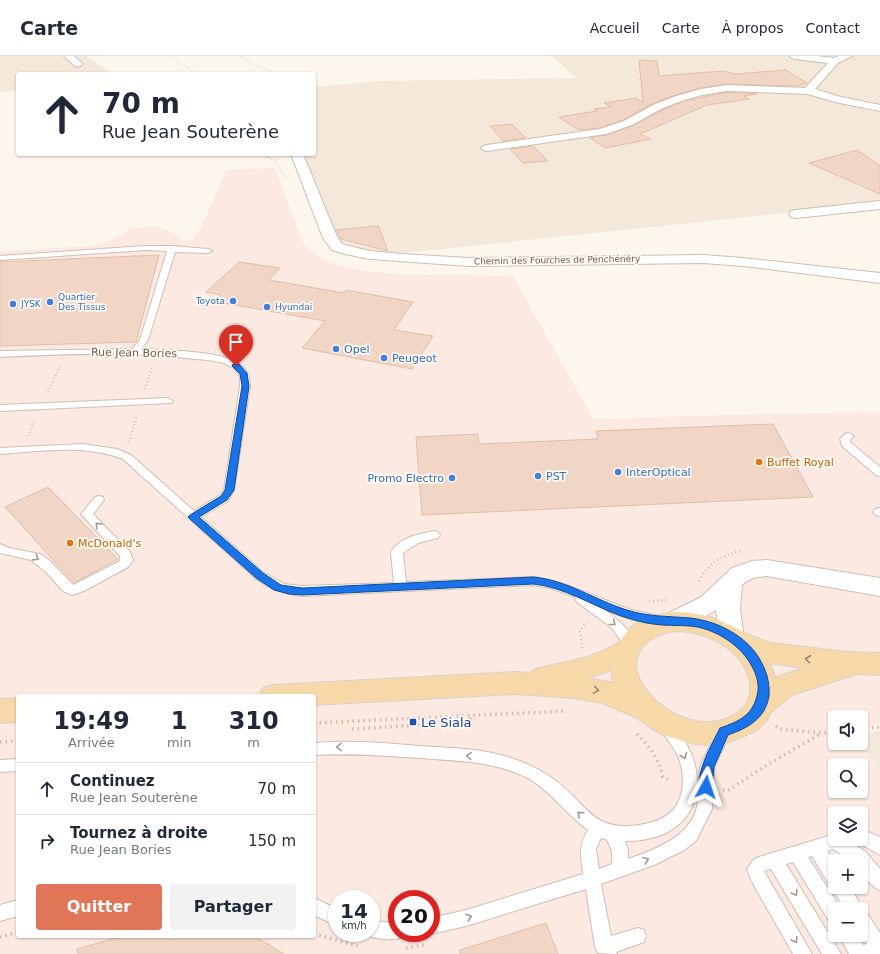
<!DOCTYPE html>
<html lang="fr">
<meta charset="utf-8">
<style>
body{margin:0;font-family:"DejaVu Sans",sans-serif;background:#f2f2f3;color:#1f2937;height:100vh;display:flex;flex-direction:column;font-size:15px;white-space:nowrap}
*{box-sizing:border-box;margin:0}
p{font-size:13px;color:#747a83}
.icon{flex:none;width:22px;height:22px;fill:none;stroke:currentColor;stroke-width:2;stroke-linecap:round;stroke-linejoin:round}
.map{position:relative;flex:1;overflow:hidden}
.sheet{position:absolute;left:16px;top:638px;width:300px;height:244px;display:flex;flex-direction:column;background:#fff;border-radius:4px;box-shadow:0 1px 3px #0004}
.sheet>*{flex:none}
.guide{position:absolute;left:16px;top:16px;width:300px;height:84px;border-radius:4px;box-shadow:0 1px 3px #0004;background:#fff;color:#1f2937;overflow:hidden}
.fabs{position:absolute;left:828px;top:654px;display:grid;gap:8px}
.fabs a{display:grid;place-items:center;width:40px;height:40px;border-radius:4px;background:#fff;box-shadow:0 1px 3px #0004;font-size:20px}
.speed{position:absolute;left:328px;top:834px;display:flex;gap:8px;font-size:20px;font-weight:700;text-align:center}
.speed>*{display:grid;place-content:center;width:52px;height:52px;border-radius:50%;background:#fff;box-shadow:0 1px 3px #0004;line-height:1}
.speed small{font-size:10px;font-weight:400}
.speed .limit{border:6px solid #d22;background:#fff;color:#111}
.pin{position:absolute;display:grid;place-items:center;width:34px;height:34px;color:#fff;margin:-41px -17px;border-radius:50% 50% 50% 0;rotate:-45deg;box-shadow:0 0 4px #0007}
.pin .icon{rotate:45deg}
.me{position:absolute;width:44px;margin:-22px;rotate:5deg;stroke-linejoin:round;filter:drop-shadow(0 0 3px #0008)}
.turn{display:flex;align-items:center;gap:14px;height:84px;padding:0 20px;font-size:18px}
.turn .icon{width:52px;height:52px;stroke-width:2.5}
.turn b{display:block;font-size:28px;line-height:34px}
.eta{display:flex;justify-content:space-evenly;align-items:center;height:68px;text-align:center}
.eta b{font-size:24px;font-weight:800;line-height:28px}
.button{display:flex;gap:8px;margin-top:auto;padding:8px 20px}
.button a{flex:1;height:46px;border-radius:4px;background:#e07558;color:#fff;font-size:16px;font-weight:800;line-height:46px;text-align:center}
.button a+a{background:#f2f2f3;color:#1f2937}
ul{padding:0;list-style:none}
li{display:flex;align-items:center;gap:12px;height:52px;padding:0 20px;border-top:1px solid #e0e1e3}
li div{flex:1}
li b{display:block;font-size:15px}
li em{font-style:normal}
header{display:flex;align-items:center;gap:24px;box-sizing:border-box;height:56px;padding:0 20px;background:#fff;border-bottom:1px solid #e0e1e3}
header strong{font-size:19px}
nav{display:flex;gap:22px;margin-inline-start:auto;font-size:14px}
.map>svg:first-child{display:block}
.residential{fill:#f4e8db}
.commercial{fill:#fce9e1;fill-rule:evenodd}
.building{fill:#f1d6c5;stroke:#e3bda6}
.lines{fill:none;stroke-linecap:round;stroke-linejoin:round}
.service-casing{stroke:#cfbeb1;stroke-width:2}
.minor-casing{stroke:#cfbeb1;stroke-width:2}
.primary-casing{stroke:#d9d2ce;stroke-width:2}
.path-far4{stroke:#d7b9a7;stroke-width:1;stroke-dasharray:0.5 1.5;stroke-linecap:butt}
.path-far3{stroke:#d7b9a7;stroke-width:1.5;stroke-dasharray:0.5 2;stroke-linecap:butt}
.path-far2{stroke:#d7b9a7;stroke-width:2;stroke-dasharray:1 2.5;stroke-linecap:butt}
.path-far1{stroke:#d7b9a7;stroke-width:2.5;stroke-dasharray:1 3;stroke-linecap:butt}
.path{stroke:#d7b9a7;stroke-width:3.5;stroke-dasharray:1.5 4;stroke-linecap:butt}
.service{fill:#fff;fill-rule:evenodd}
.minor{fill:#fff;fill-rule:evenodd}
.primary{fill:#f7d9a9;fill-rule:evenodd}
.oneway{stroke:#a7968d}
.oneway2{stroke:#9e826a}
.route{fill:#1a73e8;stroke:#114b97}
.shop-dot{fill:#3f7fe0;stroke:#fefaf4;stroke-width:1.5}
.food-dot{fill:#e8710a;stroke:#fefaf4;stroke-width:1.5}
.transit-dot{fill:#1a4fb4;stroke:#fefaf4;stroke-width:1.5}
.labels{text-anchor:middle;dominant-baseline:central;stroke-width:3.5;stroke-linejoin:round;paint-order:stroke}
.far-street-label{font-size:9px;fill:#785d4f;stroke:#fefaf4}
.far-shop-label{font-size:9px;fill:#366cbe;stroke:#fefaf4;text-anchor:start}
.shop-label{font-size:11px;fill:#366cbe;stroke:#fefaf4;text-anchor:start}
.street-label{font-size:11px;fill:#785d4f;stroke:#fefaf4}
.food-label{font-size:11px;fill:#c56008;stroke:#fefaf4;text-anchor:start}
.near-transit-label{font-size:13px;fill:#164399;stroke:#fefaf4;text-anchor:start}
</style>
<header>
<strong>Carte</strong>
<nav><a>Accueil</a><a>Carte</a><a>À propos</a><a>Contact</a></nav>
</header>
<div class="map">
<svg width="880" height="898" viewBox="0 0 880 898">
<rect width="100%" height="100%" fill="#fcf6ed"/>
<!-- residential -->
<g class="residential">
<polygon points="0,0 87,0 112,18 18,18 18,34 0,36"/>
<polygon points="552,0 880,0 880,147 395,198 348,191 330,177 303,98 314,98 314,31 379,25 576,22"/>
<polygon points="880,675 880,717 861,685 861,678"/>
</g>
<!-- commercial -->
<path class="commercial" d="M275,112L303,187L310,195L332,208L365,215L395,218L513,220L593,363L768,358L880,357V668L861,676V661H835V687H861V685L880,717V898H0V196L100,189L131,173L146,171H158L177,179L182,185L192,184L200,174L227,114ZM18,640H314V880H18ZM835,709H861V735H835ZM835,757H861V783H835ZM835,805H861V831H835ZM337,843H371V877H337ZM397,843H431V877H397ZM835,853H861V879H835Z"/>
<!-- building -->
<g class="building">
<polygon points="639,4 657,5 659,20 723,15 735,18 786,14 807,27 799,30 727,28 701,32 675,39 652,48 623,64 600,72 579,74 559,61 597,55 594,53 611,51 604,47 636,42 643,47"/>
<polygon points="727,36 757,38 744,40 749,43 707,49 640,78 651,83 605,92 590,82 606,79 632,70 662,54 684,45"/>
<polygon points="512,68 526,82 503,85 490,70"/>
<polygon points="533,90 548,105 523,107 510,93"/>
<polygon points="857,94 880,110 880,138 809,107"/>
<polygon points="378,170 388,195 341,183 336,174"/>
<polygon points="159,199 136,286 0,290 0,206"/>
<polygon points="239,206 280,212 269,224 344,237 346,234 413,246 394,274 433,280 412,313 302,292 325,265 213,245 220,239 206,236"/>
<polygon points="773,368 813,441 422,459 416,381 478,378 479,388 598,383 596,375"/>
<polygon points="48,431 118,503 74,527 5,451"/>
<polygon points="546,867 558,898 460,898 460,894"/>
<polygon points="122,880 254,880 284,898 78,898 77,893"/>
</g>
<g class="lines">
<!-- service casing -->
<g class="service-casing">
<g id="service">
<path d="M145,190H172L208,193L212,195L208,197L175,196L148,284L141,293C164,294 222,295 240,308C248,314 250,321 250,330L234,434L228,445L201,461L263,516L284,528L302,530L394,527L391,496C400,481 419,478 434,475L438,476L440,479L438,482L418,487L403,497L406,526L533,521C569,526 599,543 632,554C643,557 655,558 665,562L667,565L665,568C650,573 617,558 602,552C616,562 629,572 637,588L636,592L631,593L626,592L612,572L577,546L575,543L576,541L550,532L533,529L302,540C284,538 269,533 255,522L123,403C84,388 41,395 0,398V392L82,388L117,393L131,399L194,455L220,439L224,434L240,330C240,322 240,316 233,312C222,304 207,304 195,303C130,295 65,298 0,301V295L132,293L140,284L167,195L145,194L0,204V200Z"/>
<polygon points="168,342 173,345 171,347 0,355 0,349"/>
<polygon points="849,377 854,380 850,384 851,387 880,411 880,420 876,419 842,390 840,383 845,378"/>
<polygon points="99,440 103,441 104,444 93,458 130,496 133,504 128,511 84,535 72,539 63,535 46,516 31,504 0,497 0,488 9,492 40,498 50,505 73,529 120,505 120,500 81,458 95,441"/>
<polygon points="879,452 880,452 880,460 875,459 873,456 875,453"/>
<path d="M668,666C677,669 683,681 687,689C702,716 702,753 674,772C661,782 641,785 625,785L628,794V803C654,794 690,781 697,751C699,738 699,724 700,711L702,706L719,672L724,670L729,672L731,676L714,711L712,753L696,785L684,794L654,809L601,828L611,880L638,872L644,874L646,880L644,886L616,896L617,898L598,897L595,891L586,833L466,870L431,878L428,877H431V862L466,854L583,818C581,800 578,791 588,774C567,759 553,738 531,724C498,705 458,705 421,702C385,700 350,697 314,699V687C350,684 385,687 420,690C448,692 477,692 504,700C523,705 540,713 556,725C588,749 592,776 639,769C651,767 663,764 672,755C686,741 685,715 677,698C672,689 665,681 661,672L663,668ZM601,782L606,783C612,791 613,798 612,808L599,813L596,793Z"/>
<polygon points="18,703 18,715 0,716 0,704"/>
<polygon points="861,773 880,781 880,799 855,785 855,783 861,783"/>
<path d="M835,778V783H850L849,785L866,796L880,813V834C869,830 861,816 861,805H852L833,793L827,795L835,808V831H850L863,853L862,855L867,857L880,877V898H849L839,879H857L863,889L867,888L861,878V853H845L835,837L834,829L829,828L812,800L808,801L841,853H835V867L829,865L793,806L786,808L841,898H822L771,813L764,815L812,898H793L752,826L747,813L753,804L759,801Z"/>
<polygon points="314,842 337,853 337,870 314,859"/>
<polygon points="18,844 18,860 0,865 0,849"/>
<path d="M371,865L397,867V877H405L403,881C392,885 376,883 365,879L364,877H371Z"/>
</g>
</g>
<!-- minor casing -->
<g class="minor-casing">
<g id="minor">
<polygon points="64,0 74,0 83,8 78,11 75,10"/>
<polygon points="789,0 817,0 834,2 839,0 852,0 838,7 815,33 837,40 880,49 880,55 835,46 808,38 727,35 702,39 684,44 661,53 632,69 606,78 487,95 483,94 481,92 483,90 487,89 600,73 624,65 653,49 676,40 701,33 727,29 805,32 828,7 794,3"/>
<polygon points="291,98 303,98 337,181 342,188 349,190 370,195 402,198 469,202 703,199 743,202 880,217 880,227 743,210 703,207 469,210 370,203 345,198 332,194 323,182"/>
<polygon points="880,145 880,153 796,162 791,161 789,158 791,155 796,154"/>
<path d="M767,504L880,522V540L767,520C756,521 750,522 742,529L740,554L744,582L741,589L732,592L723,589L720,582L716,554L685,572L676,574L667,572L664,565L667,558L701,541L732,512L752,505Z"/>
</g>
</g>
<!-- primary casing -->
<g class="primary-casing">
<g id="primary">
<path d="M674,556C692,556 707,559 723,566C739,573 754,583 772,587L847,596L880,597V619L857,618L792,639L771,656L766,665L757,674L735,684L722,688L708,689L689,687L663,679L652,673L637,662L603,647L574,642L515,638L314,649V640H259L263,632L273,629L515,616L531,617L533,614C554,607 577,606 598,597C604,594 615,590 620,585C624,581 626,575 631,571C643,561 660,559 674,556ZM674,575C693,575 710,580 726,591C750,607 763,643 732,660C674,691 585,594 674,575ZM770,607L803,612L775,622ZM611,614L613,627L588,622Z"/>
<polygon points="18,642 18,666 0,667 0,643"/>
</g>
</g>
<!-- path-far4 -->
<g class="path-far4">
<polyline points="167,0 178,5 196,18"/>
<polyline points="239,0 274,18"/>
<polyline points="261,98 269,102"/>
</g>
<!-- path-far3 -->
<polyline class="path-far3" points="267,101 275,104 287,124"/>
<!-- path-far2 -->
<g class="path-far2">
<polyline points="145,333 152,311"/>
<polyline points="48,336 60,310"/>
<polyline points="28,380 35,364"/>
<polyline points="129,386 137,360"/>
</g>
<!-- path-far1 -->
<g class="path-far1">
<path d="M699,525C709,507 721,499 741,495"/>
<polyline points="649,545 668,544"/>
<polyline points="582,592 580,575 587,566"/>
</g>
<!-- path -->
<g class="path">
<polyline points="314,667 565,655"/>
<polyline points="776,670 780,673 822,677 835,676"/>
<polyline points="352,673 470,666 471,659"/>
<polyline points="861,673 880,671"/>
<path d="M637,678C650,691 659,703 663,721L671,725"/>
<polyline points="0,686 18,685"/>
<polyline points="723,734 727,735 767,709 822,677"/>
<polyline points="314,878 362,891"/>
<polyline points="0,881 18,876"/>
<polyline points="406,892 425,889"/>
</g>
<!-- service -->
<use href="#service" class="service"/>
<!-- minor -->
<use href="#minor" class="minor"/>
<!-- primary -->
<use href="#primary" class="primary"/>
</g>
<!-- one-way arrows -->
<defs><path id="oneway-chevron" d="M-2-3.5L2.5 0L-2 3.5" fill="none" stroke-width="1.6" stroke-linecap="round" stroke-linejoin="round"/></defs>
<g class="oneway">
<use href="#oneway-chevron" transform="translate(98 469) rotate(-133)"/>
<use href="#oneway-chevron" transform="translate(36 502) rotate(32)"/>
<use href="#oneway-chevron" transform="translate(613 567) rotate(39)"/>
<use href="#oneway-chevron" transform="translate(339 691) rotate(179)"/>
<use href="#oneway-chevron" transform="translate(469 700) rotate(-175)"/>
<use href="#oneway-chevron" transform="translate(684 700) rotate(68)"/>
<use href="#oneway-chevron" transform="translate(580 758) rotate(-138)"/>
<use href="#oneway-chevron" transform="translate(646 804) rotate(-21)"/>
<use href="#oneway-chevron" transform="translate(795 837) rotate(59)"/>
<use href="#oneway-chevron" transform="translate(469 861) rotate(-17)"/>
<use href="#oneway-chevron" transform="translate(795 884) rotate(60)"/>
</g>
<g class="oneway2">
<use href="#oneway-chevron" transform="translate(808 603) rotate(-173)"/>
<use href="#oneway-chevron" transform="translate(596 634) rotate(9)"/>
</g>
<!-- route -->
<path class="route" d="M233,308H239L247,317L249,330L234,434L227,444L199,461L263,517L281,529L302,532L533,521C567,524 595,544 627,554C650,561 667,560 690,562C717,565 745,579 759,602C766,614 770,625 769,640C765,663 748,672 728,679L714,711L712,731L710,735L706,737L701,735C694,718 712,688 720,672C740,665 754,659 758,635C759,625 755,615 750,607C738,587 713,572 690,570C678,569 665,570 653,568C643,567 631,563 621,560C591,549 564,531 533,528L302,539L289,538L274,534L256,522L190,463L188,461L190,459L221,440L225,434L242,330L240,318L232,310Z"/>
<!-- markers -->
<g class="shop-dot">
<circle cx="233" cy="245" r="4"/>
<circle cx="50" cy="246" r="4"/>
<circle cx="13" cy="248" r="4"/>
<circle cx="267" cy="251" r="4"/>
<circle cx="336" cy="293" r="4"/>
<circle cx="384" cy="302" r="4"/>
<circle cx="618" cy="416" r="4"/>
<circle cx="538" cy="420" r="4"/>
<circle cx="452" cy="422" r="4"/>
</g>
<g class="food-dot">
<circle cx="759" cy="406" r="4"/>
<circle cx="70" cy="487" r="4"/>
</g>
<rect class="transit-dot" x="409" y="662" width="8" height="8" rx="2"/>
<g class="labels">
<!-- far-street labels -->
<g class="far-street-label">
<text transform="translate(557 204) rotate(-1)">Chemin des Fourches de Penchénéry</text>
</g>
<!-- far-shop labels -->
<g class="far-shop-label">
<text x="58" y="241">Quartier<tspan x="58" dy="10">Des Tissus</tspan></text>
<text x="225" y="245" text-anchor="end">Toyota</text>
<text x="21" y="248">JYSK</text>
<text x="275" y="251">Hyundai</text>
</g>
<!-- shop labels -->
<g class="shop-label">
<text x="344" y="293">Opel</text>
<text x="392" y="302">Peugeot</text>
<text x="626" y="416">InterOptical</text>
<text x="546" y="420">PST</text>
<text x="444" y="422" text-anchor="end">Promo Electro</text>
</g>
<!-- street labels -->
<g class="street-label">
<text transform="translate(134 297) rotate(1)">Rue Jean Bories</text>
</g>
<!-- food labels -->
<g class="food-label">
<text x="767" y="406">Buffet Royal</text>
<text x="78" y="487">McDonald's</text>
</g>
<!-- near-transit labels -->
<g class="near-transit-label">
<text x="421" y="666">Le Siala</text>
</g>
</g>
</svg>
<div class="fabs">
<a><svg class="icon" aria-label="sound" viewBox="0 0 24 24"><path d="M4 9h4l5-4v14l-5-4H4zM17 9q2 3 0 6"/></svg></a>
<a><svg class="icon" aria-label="search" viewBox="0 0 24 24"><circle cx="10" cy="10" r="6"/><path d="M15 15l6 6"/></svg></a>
<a><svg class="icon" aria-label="layers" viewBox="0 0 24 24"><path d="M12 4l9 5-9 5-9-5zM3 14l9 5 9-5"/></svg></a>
<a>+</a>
<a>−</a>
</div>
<div class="speed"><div>14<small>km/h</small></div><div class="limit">20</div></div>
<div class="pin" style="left:236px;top:310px;background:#d93025"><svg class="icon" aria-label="arrive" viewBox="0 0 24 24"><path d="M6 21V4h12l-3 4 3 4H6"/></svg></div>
<svg class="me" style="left:706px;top:731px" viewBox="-20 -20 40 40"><path d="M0-17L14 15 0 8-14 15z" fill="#1a73e8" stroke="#fff" stroke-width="4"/></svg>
<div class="guide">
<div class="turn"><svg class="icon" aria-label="ahead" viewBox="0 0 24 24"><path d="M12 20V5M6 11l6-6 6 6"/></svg><div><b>70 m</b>Rue Jean Souterène</div></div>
</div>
<section class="sheet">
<div class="eta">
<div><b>19:49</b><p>Arrivée</p></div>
<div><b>1</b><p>min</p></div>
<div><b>310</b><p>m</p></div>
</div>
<ul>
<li><svg class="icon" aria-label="ahead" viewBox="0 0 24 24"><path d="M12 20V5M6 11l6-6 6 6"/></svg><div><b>Continuez</b><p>Rue Jean Souterène</p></div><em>70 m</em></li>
<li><svg class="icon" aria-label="right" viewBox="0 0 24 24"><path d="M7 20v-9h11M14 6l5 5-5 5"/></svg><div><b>Tournez à droite</b><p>Rue Jean Bories</p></div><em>150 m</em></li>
</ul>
<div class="button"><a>Quitter</a><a>Partager</a></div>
</section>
</div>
